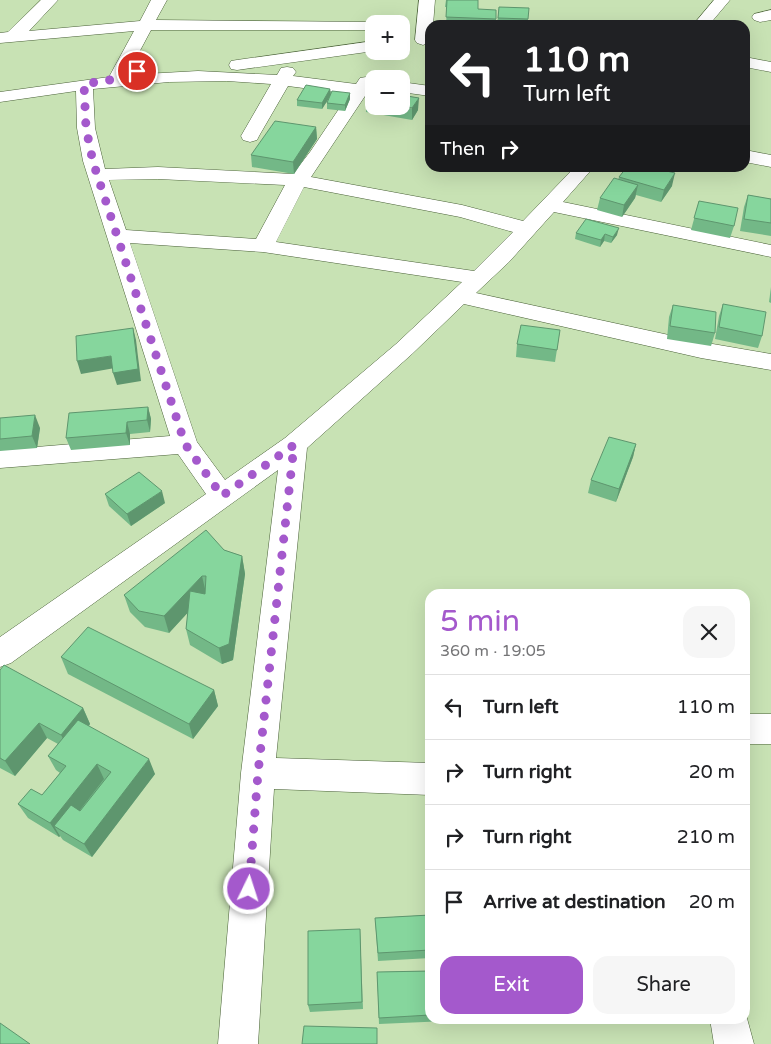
<!DOCTYPE html>
<meta charset="utf-8">
<style>
body{margin:0;font-family:"Varela Round",sans-serif;background:#f6f6f6;color:#202124;height:100vh;display:flex;flex-direction:column;font-size:19px;white-space:nowrap}
*{box-sizing:border-box;margin:0}
p{font-size:16px;color:#757577}
.icon{flex:none;width:28px;height:28px;fill:none;stroke:currentColor;stroke-width:2;stroke-linecap:round;stroke-linejoin:round}
.map{position:relative;flex:1;overflow:hidden}
.details{position:absolute;left:425px;top:589px;width:325px;height:435px;display:flex;flex-direction:column;background:#fff;border-radius:15px;box-shadow:0 5px 20px #0002}
.details>*{flex:none}
.hud{position:absolute;left:425px;top:20px;width:325px;height:152px;border-radius:15px;box-shadow:0 5px 20px #0002;background:#202124;color:#fff;overflow:hidden}
.buttons{position:absolute;left:365px;top:15px;display:grid;gap:10px}
.buttons a{display:grid;place-items:center;width:45px;height:45px;border-radius:10px;background:#fff;box-shadow:0 5px 20px #0002;font-size:25px}
.pin{position:absolute;display:grid;place-items:center;width:42px;height:42px;color:#fff;margin:-21px;border:2px solid #fff;border-radius:50%;box-shadow:0 1px 5px #0007}
.me{position:absolute;width:55px;margin:-28px;rotate:4deg;stroke-linejoin:round;filter:drop-shadow(0 0 4px #0008)}
.turn{display:flex;align-items:center;gap:18px;height:105px;padding:0 15px;font-size:22px}
.turn .icon{width:65px;height:65px;stroke-width:2.5}
.turn b{display:block;font-size:35px;line-height:42px}
.then{display:flex;align-items:center;height:48px;padding:0 15px;background:#0003;gap:10px;font-size:19px}
.round{display:grid;place-items:center;flex:none;width:52px;height:52px;border-radius:15px;background:#f6f6f6}
.headline{display:flex;align-items:center;justify-content:space-between;height:85px;padding:0 15px}
h1{font-size:30px;font-weight:600;line-height:38px;color:#a459cc}
.action{display:flex;gap:10px;margin-top:auto;padding:10px 15px}
.action a{flex:1;height:58px;border-radius:15px;background:#a459cc;color:#fff;font-size:20px;font-weight:600;line-height:58px;text-align:center}
.action a+a{background:#f6f6f6;color:#202124}
ul{padding:0;list-style:none}
li{display:flex;align-items:center;gap:15px;height:65px;padding:0 15px;border-top:1px solid #e0e0e0}
li div{flex:1}
li b{display:block;font-size:19px}
li em{font-style:normal}
.map>svg:first-child{display:block}
.lines{fill:none;stroke-linecap:round;stroke-linejoin:round}
.minor-casing{stroke:#4a6138;stroke-width:1}
.minor{fill:#fff;fill-rule:evenodd}
.wall{fill:#73b887}
.shaded-wall{fill:#5e966e}
.building{fill:#86d69d;stroke:#5e966e}
.route{stroke:#a459cc;stroke-width:9;stroke-dasharray:0 16.2}
</style>
<div class="map">
<svg width="771" height="1044" viewBox="0 0 771 1044">
<rect width="100%" height="100%" fill="#c8e2b4"/>
<g class="lines">
<!-- minor casing -->
<g class="minor-casing">
<g id="minor">
<path d="M41,0H58L29,31L140,21L151,0H167L156,20L380,22L381,24H374V30H151L127,75L198,71L277,75L281,68L287,67L293,68L296,72L293,76L356,84L360,78L366,77L372,78L374,97L365,96L311,177L462,205L523,221L574,168H593L563,202L771,245V257L554,212L509,262L476,293L701,342L771,354V370L701,358L464,304L412,354L307,448L276,758L430,763V795L274,789L258,1044H218L241,773L278,470L11,663L0,667V637L206,494L178,454L0,468V450L170,436L83,161L77,128L76,91L0,102V92L109,77L134,31L0,43V33L8,32ZM227,81L271,84L241,136L243,140L250,142L257,140L259,136L288,86L349,94L310,152L293,174L158,167L105,169L95,128L93,89L169,82ZM158,179L285,185L256,239L126,230L109,180ZM304,187L460,217L513,232L474,271L276,242ZM130,243L263,252L462,282L396,344L285,438L225,480L197,442Z"/>
<polygon points="419,0 435,0 433,25 430,25 430,42 423,45 417,43 415,40"/>
<polygon points="714,0 730,0 709,25 693,25"/>
<polygon points="771,10 771,20 760,22 754,20 752,17 754,14"/>
<polygon points="374,41 374,51 237,70 231,69 229,65 231,61 237,60"/>
<polygon points="745,57 771,62 771,72 745,67"/>
<polygon points="401,82 430,86 430,96 401,92"/>
<polygon points="745,150 771,155 771,167 745,162"/>
<rect x="745" y="714" width="26" height="30"/>
<polygon points="745,1011 754,1044 714,1044 710,1019 745,1019"/>
</g>
</g>
<!-- minor -->
<use href="#minor" class="minor"/>
</g>
<!-- wall -->
<g class="wall">
<polygon points="446,0 472,0 478,9 496,19 496,25 446,25 447,7 445,7"/>
<polygon points="499,7 528,19 528,25 497,25"/>
<polygon points="330,89 331,95 322,109 297,106 297,100"/>
<polygon points="374,90 374,106 401,106 418,110 412,120 366,112 366,100"/>
<polygon points="350,93 350,99 345,111 327,109 327,103"/>
<polygon points="316,127 317,139 294,174 252,167 251,155"/>
<polygon points="619,177 672,186 661,202 636,195 635,198 622,217 597,210 600,198 618,180"/>
<polygon points="748,195 771,199 771,236 740,231 744,207"/>
<polygon points="699,201 734,226 730,238 691,230"/>
<polygon points="576,233 617,235 611,243 604,241 600,247 575,239"/>
<polygon points="771,287 771,303 769,302"/>
<polygon points="723,304 762,336 758,348 715,339 719,316"/>
<polygon points="673,305 715,333 711,346 667,339 669,317"/>
<polygon points="560,330 555,362 516,357 517,344"/>
<polygon points="148,407 151,419 150,432 130,434 130,445 71,450 66,438"/>
<polygon points="0,418 40,428 37,448 0,451"/>
<polygon points="636,444 633,457 616,502 588,493 591,480"/>
<polygon points="105,494 165,503 131,526 109,506"/>
<polygon points="224,550 242,556 245,574 233,660 222,664 190,645 186,629 188,612 169,633 145,627 130,612 124,595"/>
<polygon points="61,657 214,690 218,706 193,739 68,674"/>
<polygon points="0,670 83,708 90,724 89,726 155,774 92,857 63,840 60,836 59,837 28,818 18,804 42,795 60,773 56,770 48,756 58,744 47,738 15,776 0,768"/>
<polygon points="430,915 430,958 378,961 375,918"/>
<polygon points="360,929 363,1009 310,1012 308,1005"/>
<polygon points="430,971 430,1019 447,1019 447,1021 379,1024 377,972"/>
</g>
<!-- shaded-wall -->
<g class="shaded-wall">
<polygon points="330,89 331,95 322,109 322,103"/>
<polygon points="350,93 350,99 345,111 345,105"/>
<polygon points="419,98 418,110 412,120 412,108"/>
<polygon points="316,127 317,139 294,174 293,162"/>
<polygon points="675,173 672,186 661,202 664,190"/>
<polygon points="638,185 635,198 622,217 624,205"/>
<polygon points="619,228 617,235 611,243 613,237"/>
<polygon points="605,234 604,241 600,247 601,240"/>
<polygon points="133,328 136,340 141,381 117,385 113,373"/>
<polygon points="111,356 115,368 81,374 77,361"/>
<polygon points="148,407 151,419 150,432 147,420"/>
<polygon points="35,415 40,428 37,448 32,436"/>
<polygon points="127,422 130,434 130,445 126,433"/>
<polygon points="636,444 633,457 616,502 619,489"/>
<polygon points="162,491 165,503 131,526 127,514"/>
<polygon points="242,556 245,574 233,660 222,664 219,648"/>
<polygon points="202,576 206,593 169,633 164,616"/>
<polygon points="214,690 218,706 193,739 189,724"/>
<polygon points="83,708 90,724 69,750 61,735"/>
<polygon points="39,723 47,738 15,776 5,761"/>
<polygon points="149,759 155,774 92,857 84,844"/>
<polygon points="97,764 104,779 63,832 54,826 60,836 59,837 50,823"/>
</g>
<!-- building -->
<g class="building">
<polygon points="447,0 478,0 478,9 496,10 496,19 446,17"/>
<polygon points="499,7 529,8 528,19 498,18"/>
<polygon points="306,85 330,89 322,103 297,100"/>
<polygon points="373,90 374,102 366,100"/>
<polygon points="332,91 350,93 345,105 327,103"/>
<polygon points="401,95 419,98 412,108 401,106"/>
<polygon points="275,121 316,127 293,162 251,155"/>
<polygon points="626,168 654,168 675,173 664,190 619,177"/>
<polygon points="614,178 638,185 624,205 600,198"/>
<polygon points="748,195 771,199 771,223 744,219"/>
<polygon points="699,201 738,208 734,226 694,218"/>
<polygon points="586,219 619,228 613,237 605,234 601,240 576,233"/>
<polygon points="723,304 766,312 762,336 719,327"/>
<polygon points="673,305 716,312 715,333 670,326"/>
<polygon points="521,325 560,330 557,350 517,344"/>
<polygon points="133,328 138,369 113,373 111,356 77,361 76,336"/>
<polygon points="148,407 147,420 127,422 126,433 66,438 69,413"/>
<polygon points="35,415 32,436 0,439 0,418"/>
<polygon points="609,437 636,444 619,489 591,480"/>
<polygon points="139,472 162,491 127,514 105,494"/>
<polygon points="206,530 224,550 242,556 229,644 219,648 186,629 190,591 205,594 206,576 202,576 164,616 139,611 124,595"/>
<polygon points="88,627 214,690 189,724 61,657"/>
<polygon points="4,665 83,708 61,735 39,723 5,761 0,758 0,670"/>
<polygon points="78,720 149,759 84,844 54,826 71,805 80,811 111,772 97,764 50,823 18,804 31,789 42,795 66,766 48,756"/>
<polygon points="430,915 430,950 378,953 375,918"/>
<polygon points="360,929 362,1002 308,1005 308,931"/>
<polygon points="430,971 430,1015 379,1018 377,972"/>
<polygon points="0,1023 30,1044 0,1044"/>
<polygon points="304,1026 377,1028 377,1044 302,1044"/>
</g>
<g class="lines">
<!-- route -->
<polyline class="route" points="137,71 120,71 116,79 84,84 86,128 93,162 185,444 222,496 294,445 258,773 249,889"/>
</g>
</svg>
<div class="buttons">
<a>+</a>
<a>−</a>
</div>
<div class="pin" style="left:137px;top:71px;background:#d93025"><svg class="icon" aria-label="arrive" viewBox="0 0 24 24"><path d="M6 21V4h12l-3 4 3 4H6"/></svg></div>
<svg class="me" style="left:249px;top:889px" viewBox="-20 -20 40 40"><circle r="17" fill="#a459cc" stroke="#fff" stroke-width="3"/><path d="M0-11L8 9 0 5-8 9z" fill="#fff"/></svg>
<div class="hud">
<div class="turn"><svg class="icon" aria-label="left" viewBox="0 0 24 24"><path d="M17 20v-9H6M10 6l-5 5 5 5"/></svg><div><b>110 m</b>Turn left</div></div>
<div class="then">Then<svg class="icon" aria-label="right" viewBox="0 0 24 24"><path d="M7 20v-9h11M14 6l5 5-5 5"/></svg></div>
</div>
<section class="details">
<div class="headline"><div><h1>5 min</h1><p>360 m · 19:05</p></div><a class="round"><svg class="icon" aria-label="close" viewBox="0 0 24 24"><path d="M6 6l12 12M18 6L6 18"/></svg></a></div>
<ul>
<li><svg class="icon" aria-label="left" viewBox="0 0 24 24"><path d="M17 20v-9H6M10 6l-5 5 5 5"/></svg><div><b>Turn left</b></div><em>110 m</em></li>
<li><svg class="icon" aria-label="right" viewBox="0 0 24 24"><path d="M7 20v-9h11M14 6l5 5-5 5"/></svg><div><b>Turn right</b></div><em>20 m</em></li>
<li><svg class="icon" aria-label="right" viewBox="0 0 24 24"><path d="M7 20v-9h11M14 6l5 5-5 5"/></svg><div><b>Turn right</b></div><em>210 m</em></li>
<li><svg class="icon" aria-label="arrive" viewBox="0 0 24 24"><path d="M6 21V4h12l-3 4 3 4H6"/></svg><div><b>Arrive at destination</b></div><em>20 m</em></li>
</ul>
<div class="action"><a>Exit</a><a>Share</a></div>
</section>
</div>
